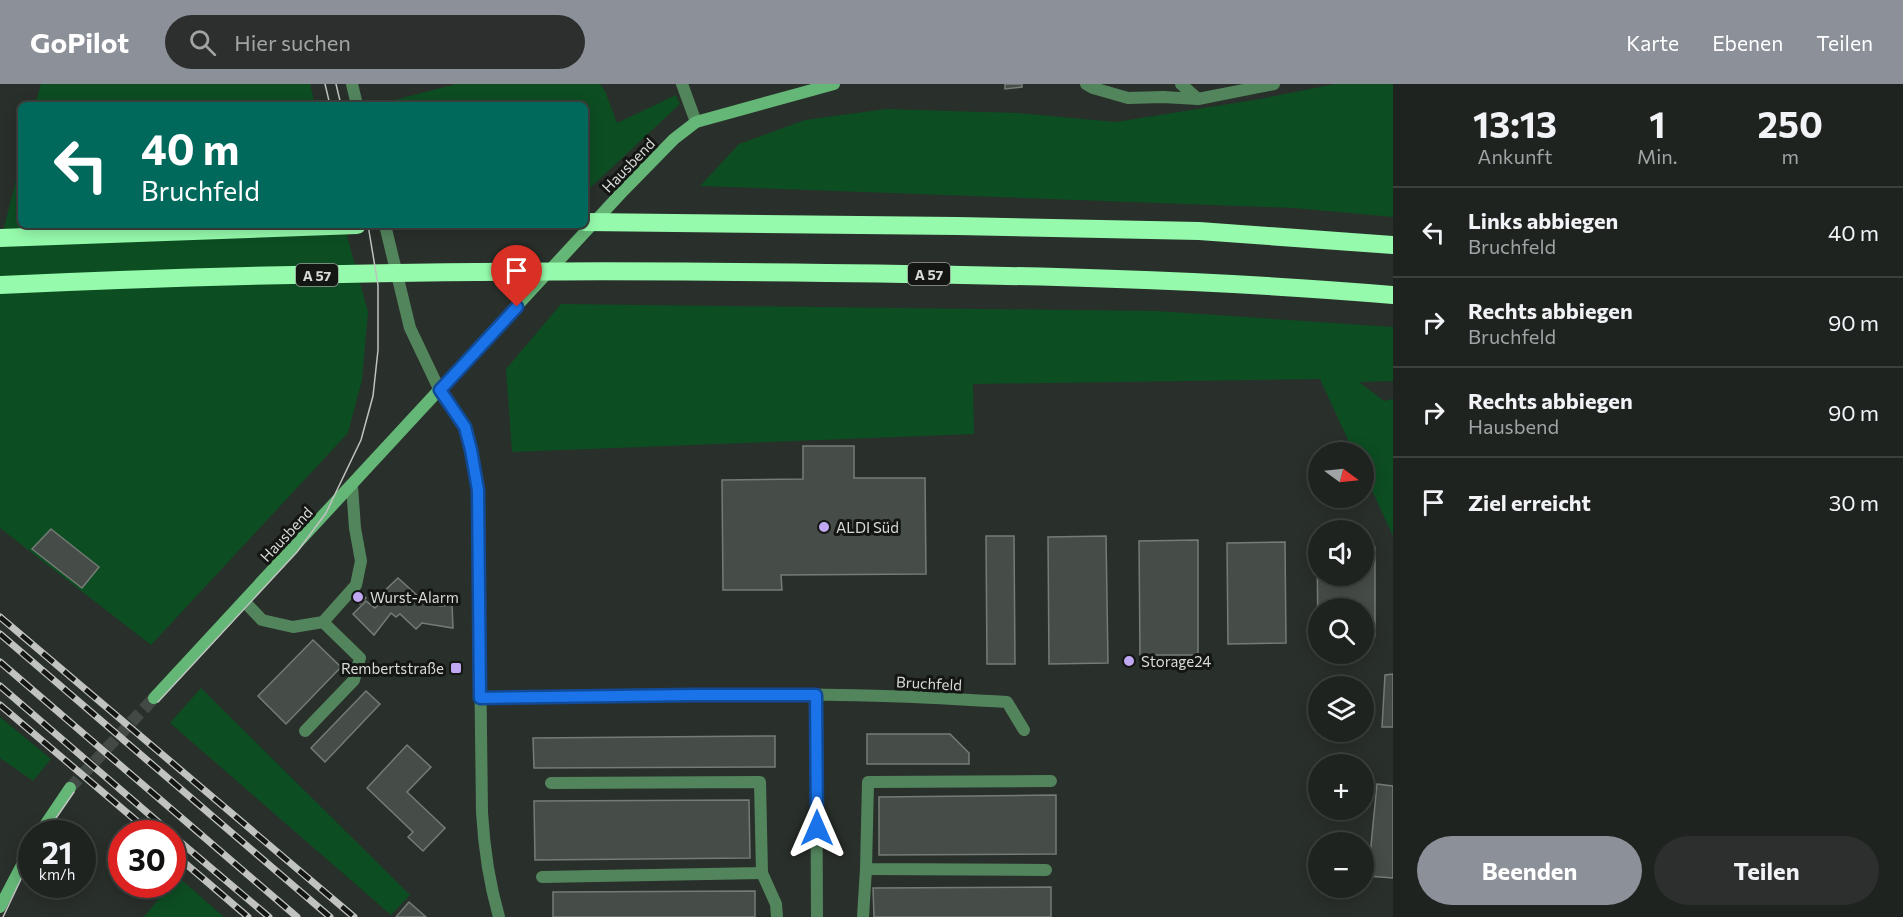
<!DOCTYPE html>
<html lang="de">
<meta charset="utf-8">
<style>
body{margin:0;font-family:Commissioner,sans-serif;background:#2c2f2d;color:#f1f3f6;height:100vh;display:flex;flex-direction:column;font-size:22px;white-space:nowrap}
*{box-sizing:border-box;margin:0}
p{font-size:20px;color:#a1a4a5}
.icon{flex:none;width:33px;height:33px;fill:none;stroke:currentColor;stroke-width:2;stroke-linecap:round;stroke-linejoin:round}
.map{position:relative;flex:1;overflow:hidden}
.details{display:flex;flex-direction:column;background:#1f2320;width:510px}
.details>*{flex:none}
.banner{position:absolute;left:18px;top:18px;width:570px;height:126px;border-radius:9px;box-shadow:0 3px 15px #0003,0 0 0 2px #3c403e;background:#00695c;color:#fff;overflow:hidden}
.needle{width:39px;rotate:105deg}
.tools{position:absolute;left:1308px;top:358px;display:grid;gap:12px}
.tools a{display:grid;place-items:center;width:66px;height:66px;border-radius:50%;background:#1f2320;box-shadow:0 3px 15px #0003,0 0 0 2px #3c403e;font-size:30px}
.speed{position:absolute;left:18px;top:736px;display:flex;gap:12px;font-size:30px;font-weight:700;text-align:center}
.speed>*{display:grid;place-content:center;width:78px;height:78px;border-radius:50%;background:#1f2320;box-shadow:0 3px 15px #0003,0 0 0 2px #3c403e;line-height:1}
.speed small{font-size:15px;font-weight:400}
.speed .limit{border:9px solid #d22;background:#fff;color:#111}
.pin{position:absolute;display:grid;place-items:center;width:51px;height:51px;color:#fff;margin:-62px -26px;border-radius:50% 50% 50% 0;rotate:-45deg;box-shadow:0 0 6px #0007}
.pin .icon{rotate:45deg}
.me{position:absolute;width:66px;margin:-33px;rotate:0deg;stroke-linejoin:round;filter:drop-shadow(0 0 4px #0008)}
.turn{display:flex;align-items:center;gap:21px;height:126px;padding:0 24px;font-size:27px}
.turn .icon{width:78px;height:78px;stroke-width:2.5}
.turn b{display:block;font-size:42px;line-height:51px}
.eta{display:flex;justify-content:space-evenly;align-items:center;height:102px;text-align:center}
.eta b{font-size:36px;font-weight:700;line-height:42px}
.cta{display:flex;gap:12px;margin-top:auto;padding:12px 24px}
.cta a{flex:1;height:69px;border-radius:36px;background:#8c9099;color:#fff;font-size:24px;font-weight:700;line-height:69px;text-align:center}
.cta a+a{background:#2c2f2d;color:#f1f3f6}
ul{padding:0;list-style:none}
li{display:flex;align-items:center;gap:18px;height:90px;padding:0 24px;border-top:2px solid #3c403e}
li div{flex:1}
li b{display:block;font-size:22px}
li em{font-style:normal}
header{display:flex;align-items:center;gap:36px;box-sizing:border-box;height:84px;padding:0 30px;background:#8c9099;color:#fff}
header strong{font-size:28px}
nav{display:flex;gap:33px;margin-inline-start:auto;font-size:21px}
.search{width:420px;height:54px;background:#2c2f2d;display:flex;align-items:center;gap:15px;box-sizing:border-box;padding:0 21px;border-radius:33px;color:#a1a4a5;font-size:22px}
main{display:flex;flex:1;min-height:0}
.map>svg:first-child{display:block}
.green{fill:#0d4d22}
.building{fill:#464c47;stroke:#757c76;stroke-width:1.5}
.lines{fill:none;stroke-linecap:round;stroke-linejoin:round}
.secondary-tunnel{stroke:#434944;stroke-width:12;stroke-dasharray:12 6;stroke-linecap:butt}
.service{stroke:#53855d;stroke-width:12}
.minor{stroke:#53855d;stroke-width:12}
.secondary{stroke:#65b777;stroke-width:12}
.motorway{stroke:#95faab;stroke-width:18}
.tram{stroke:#c0c3c0;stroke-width:1.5}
.rail-casing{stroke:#c0c3c0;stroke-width:7}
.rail{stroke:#141614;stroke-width:4.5;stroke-dasharray:14;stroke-linecap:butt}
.route-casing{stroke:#114b97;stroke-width:15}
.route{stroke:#1a73e8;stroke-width:10}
.poi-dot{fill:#c1a8f3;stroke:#141614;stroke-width:2}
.labels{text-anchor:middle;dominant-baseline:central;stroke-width:6;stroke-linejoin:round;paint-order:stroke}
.shield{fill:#141614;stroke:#9c9f9c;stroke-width:1.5}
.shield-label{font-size:14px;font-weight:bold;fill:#d7dad7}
.street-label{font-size:15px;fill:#d7dad7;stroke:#141614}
.poi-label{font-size:15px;fill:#d7dad7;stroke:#141614;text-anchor:start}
</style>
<header>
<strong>GoPilot</strong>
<div class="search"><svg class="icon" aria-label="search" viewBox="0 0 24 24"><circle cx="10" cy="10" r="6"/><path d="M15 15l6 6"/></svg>Hier suchen</div>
<nav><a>Karte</a><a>Ebenen</a><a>Teilen</a></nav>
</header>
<main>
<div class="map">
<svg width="1393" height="833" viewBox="0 0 1393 833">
<rect width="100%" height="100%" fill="#292f2a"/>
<!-- green -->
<g class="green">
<polygon points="41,0 310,0 315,21 35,21"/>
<polygon points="456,0 600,0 605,7 617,39 676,11 680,20 590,104 585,104 585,21 375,21"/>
<polygon points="1335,0 1393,0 1393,133 1294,124 700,102 739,60 805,36 886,25 1017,29 1116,38 1260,15"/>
<polygon points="21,77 21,141 344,141 368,228 362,296 348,349 151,561 0,444 0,159"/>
<polygon points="561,220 1156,227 1393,243 1393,297 1359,298 1384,317 1393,315 1393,452 1364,389 1364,369 1354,369 1320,295 973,300 974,350 512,368 506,285"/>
<polygon points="201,604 410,811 391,831 170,639"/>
<polygon points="0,633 51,675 33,697 0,674"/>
<polygon points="177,792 224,833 144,833 170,801 172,801 173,798"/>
</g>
<!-- building -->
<g class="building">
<polygon points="1005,0 1022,0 1022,3 1005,5"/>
<polygon points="803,362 854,362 854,394 925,394 926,490 781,491 782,506 723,506 722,396 803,395"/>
<polygon points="51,445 99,483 82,504 32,465"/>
<polygon points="986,452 1014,452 1015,580 987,580"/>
<polygon points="1106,452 1108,579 1049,580 1048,453"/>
<polygon points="1198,456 1198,571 1140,571 1139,457"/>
<polygon points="1285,458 1286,559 1228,560 1227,459"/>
<polygon points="1317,463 1318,463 1318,492 1364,492 1364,463 1375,463 1375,552 1364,552 1364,525 1318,525 1318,553"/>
<polygon points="398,494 419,513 424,507 440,522 452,521 453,544 422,539 416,545 400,530 396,533 391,529 374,551 353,530 366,517 375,524 382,517 378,513"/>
<polygon points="355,504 366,514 360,520 350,510"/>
<polygon points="313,556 341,583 286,640 258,612"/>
<polygon points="1393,590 1393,643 1382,643 1385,591"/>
<polygon points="366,607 380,620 325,678 311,664"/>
<polygon points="867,650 950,650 969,669 969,680 867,680"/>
<polygon points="775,652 775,683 534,684 533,654"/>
<polygon points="407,661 431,683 407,708 445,744 423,767 408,753 413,748 367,704"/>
<polygon points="1377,700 1393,702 1393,794 1368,792"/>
<polygon points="1056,711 1056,770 879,771 879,713"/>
<polygon points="749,716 750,774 535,776 534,717"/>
<polygon points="1051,803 1051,833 874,833 873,804"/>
<polygon points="755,807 755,833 553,833 553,808"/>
<polygon points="409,818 426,833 396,833"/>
</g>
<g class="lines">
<!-- secondary-tunnel -->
<polyline class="secondary-tunnel" points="70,704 154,614"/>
<!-- service -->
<g class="service">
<polyline points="352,0 357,21"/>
<polyline points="682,0 696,38"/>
<polyline points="1181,0 1198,15"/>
<polyline points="385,141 410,244 440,307"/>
<polyline points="244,517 262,536 293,543 323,538 356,501 361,477 355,444 352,402"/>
<polyline points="305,647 354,596 360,574 323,538"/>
<polyline points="1046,786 866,785 868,698 1051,697"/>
<polyline points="762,789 776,820 777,833"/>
<polyline points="542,793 762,789 760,698 551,699"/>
<polyline points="863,833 866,785"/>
</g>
<!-- minor -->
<g class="minor">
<polyline points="1086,0 1093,4 1128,14 1163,13 1198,15 1274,0"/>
<path d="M440,307L465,343L471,366L478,406L482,728C484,764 489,798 499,833"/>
<polyline points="816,611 817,833"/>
<path d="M480,614C615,612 750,608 884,612C925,613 966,616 1007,618L1024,646"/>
</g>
<!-- secondary -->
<g class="secondary">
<polyline points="154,614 624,106 674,55 696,38 834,0"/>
<polyline points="39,750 70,704"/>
<polyline points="0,823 32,762"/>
</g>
<!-- motorway -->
<g class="motorway">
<polyline points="585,138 957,142 1199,147 1393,161"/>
<polyline points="0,154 357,141"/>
<path d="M0,201C275,188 551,185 826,189C1015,191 1205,195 1393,211"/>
</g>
<!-- tram -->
<g class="tram">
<polyline points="325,0 330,21"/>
<polyline points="336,0 341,21"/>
<polyline points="158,618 297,468 326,429 361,356 373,312 378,266 378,201 368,141"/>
<polyline points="45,750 74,708"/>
<polyline points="3,833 32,772"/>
</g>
<!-- rail casing -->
<g class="rail-casing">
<g id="rail">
<polyline points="0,533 354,833"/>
<polyline points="0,550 330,833"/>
<polyline points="0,578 297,833"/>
<polyline points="0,602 172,750"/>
<polyline points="0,621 152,750"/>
<polyline points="172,751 269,833"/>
<polyline points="172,768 248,833"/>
</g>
</g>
<!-- rail -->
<use href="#rail" class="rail"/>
</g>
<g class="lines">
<!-- route casing -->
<g class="route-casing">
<polyline id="route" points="517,223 440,306 465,343 471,366 478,406 480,614 693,611 816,611 817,744"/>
</g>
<!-- route -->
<use href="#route" class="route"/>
</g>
<!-- markers -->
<g class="poi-dot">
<circle cx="824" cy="443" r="6"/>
<circle cx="358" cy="513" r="6"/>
<circle cx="1129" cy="577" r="6"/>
<rect x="450" y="578" width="12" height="12" rx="3"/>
</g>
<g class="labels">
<!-- shield labels -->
<g class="shield">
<rect x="908" y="179" width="42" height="22" rx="4.5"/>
<rect x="296" y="180" width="42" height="22" rx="4.5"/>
</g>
<g class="shield-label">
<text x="929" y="190">A 57</text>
<text x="317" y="191">A 57</text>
</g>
<!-- street labels -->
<g class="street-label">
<text transform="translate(628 81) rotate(-46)">Hausbend</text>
<text transform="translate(286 450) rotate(-47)">Hausbend</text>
<text transform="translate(929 599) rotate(3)">Bruchfeld</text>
</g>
<!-- poi labels -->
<g class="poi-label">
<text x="836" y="443">ALDI Süd</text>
<text x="370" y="513">Wurst-Alarm</text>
<text x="1141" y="577">Storage24</text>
<text x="444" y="584" text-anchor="end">Rembertstraße</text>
</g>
</g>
</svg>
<div class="tools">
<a><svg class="needle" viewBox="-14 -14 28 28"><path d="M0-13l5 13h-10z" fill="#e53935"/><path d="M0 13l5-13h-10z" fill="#a1a4a5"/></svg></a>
<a><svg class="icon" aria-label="sound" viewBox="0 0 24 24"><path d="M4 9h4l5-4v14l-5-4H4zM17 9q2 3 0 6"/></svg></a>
<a><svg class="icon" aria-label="search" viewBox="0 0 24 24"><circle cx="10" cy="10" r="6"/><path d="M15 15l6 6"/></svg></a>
<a><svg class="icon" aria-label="layers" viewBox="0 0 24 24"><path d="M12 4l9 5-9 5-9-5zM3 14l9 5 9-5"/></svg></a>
<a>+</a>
<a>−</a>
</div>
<div class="speed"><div>21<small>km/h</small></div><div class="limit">30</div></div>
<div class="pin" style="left:517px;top:223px;background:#d93025"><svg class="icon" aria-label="arrive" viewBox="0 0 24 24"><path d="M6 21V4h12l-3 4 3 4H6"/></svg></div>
<svg class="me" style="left:817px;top:744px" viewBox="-20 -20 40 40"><path d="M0-17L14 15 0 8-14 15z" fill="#1a73e8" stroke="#fff" stroke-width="4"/></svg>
<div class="banner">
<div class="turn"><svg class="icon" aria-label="left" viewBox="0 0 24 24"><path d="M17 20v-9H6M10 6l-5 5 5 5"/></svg><div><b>40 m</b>Bruchfeld</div></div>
</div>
</div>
<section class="details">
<div class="eta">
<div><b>13:13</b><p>Ankunft</p></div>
<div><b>1</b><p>Min.</p></div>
<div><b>250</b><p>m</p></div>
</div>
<ul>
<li><svg class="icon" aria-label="left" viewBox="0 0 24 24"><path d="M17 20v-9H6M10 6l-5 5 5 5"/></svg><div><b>Links abbiegen</b><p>Bruchfeld</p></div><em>40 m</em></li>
<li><svg class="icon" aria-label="right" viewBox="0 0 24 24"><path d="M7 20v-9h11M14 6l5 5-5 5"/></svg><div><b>Rechts abbiegen</b><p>Bruchfeld</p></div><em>90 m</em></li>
<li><svg class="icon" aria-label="right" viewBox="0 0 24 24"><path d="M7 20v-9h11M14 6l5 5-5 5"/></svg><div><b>Rechts abbiegen</b><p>Hausbend</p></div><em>90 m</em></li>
<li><svg class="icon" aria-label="arrive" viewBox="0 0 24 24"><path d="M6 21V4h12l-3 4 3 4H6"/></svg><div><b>Ziel erreicht</b></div><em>30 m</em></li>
</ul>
<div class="cta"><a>Beenden</a><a>Teilen</a></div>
</section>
</main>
